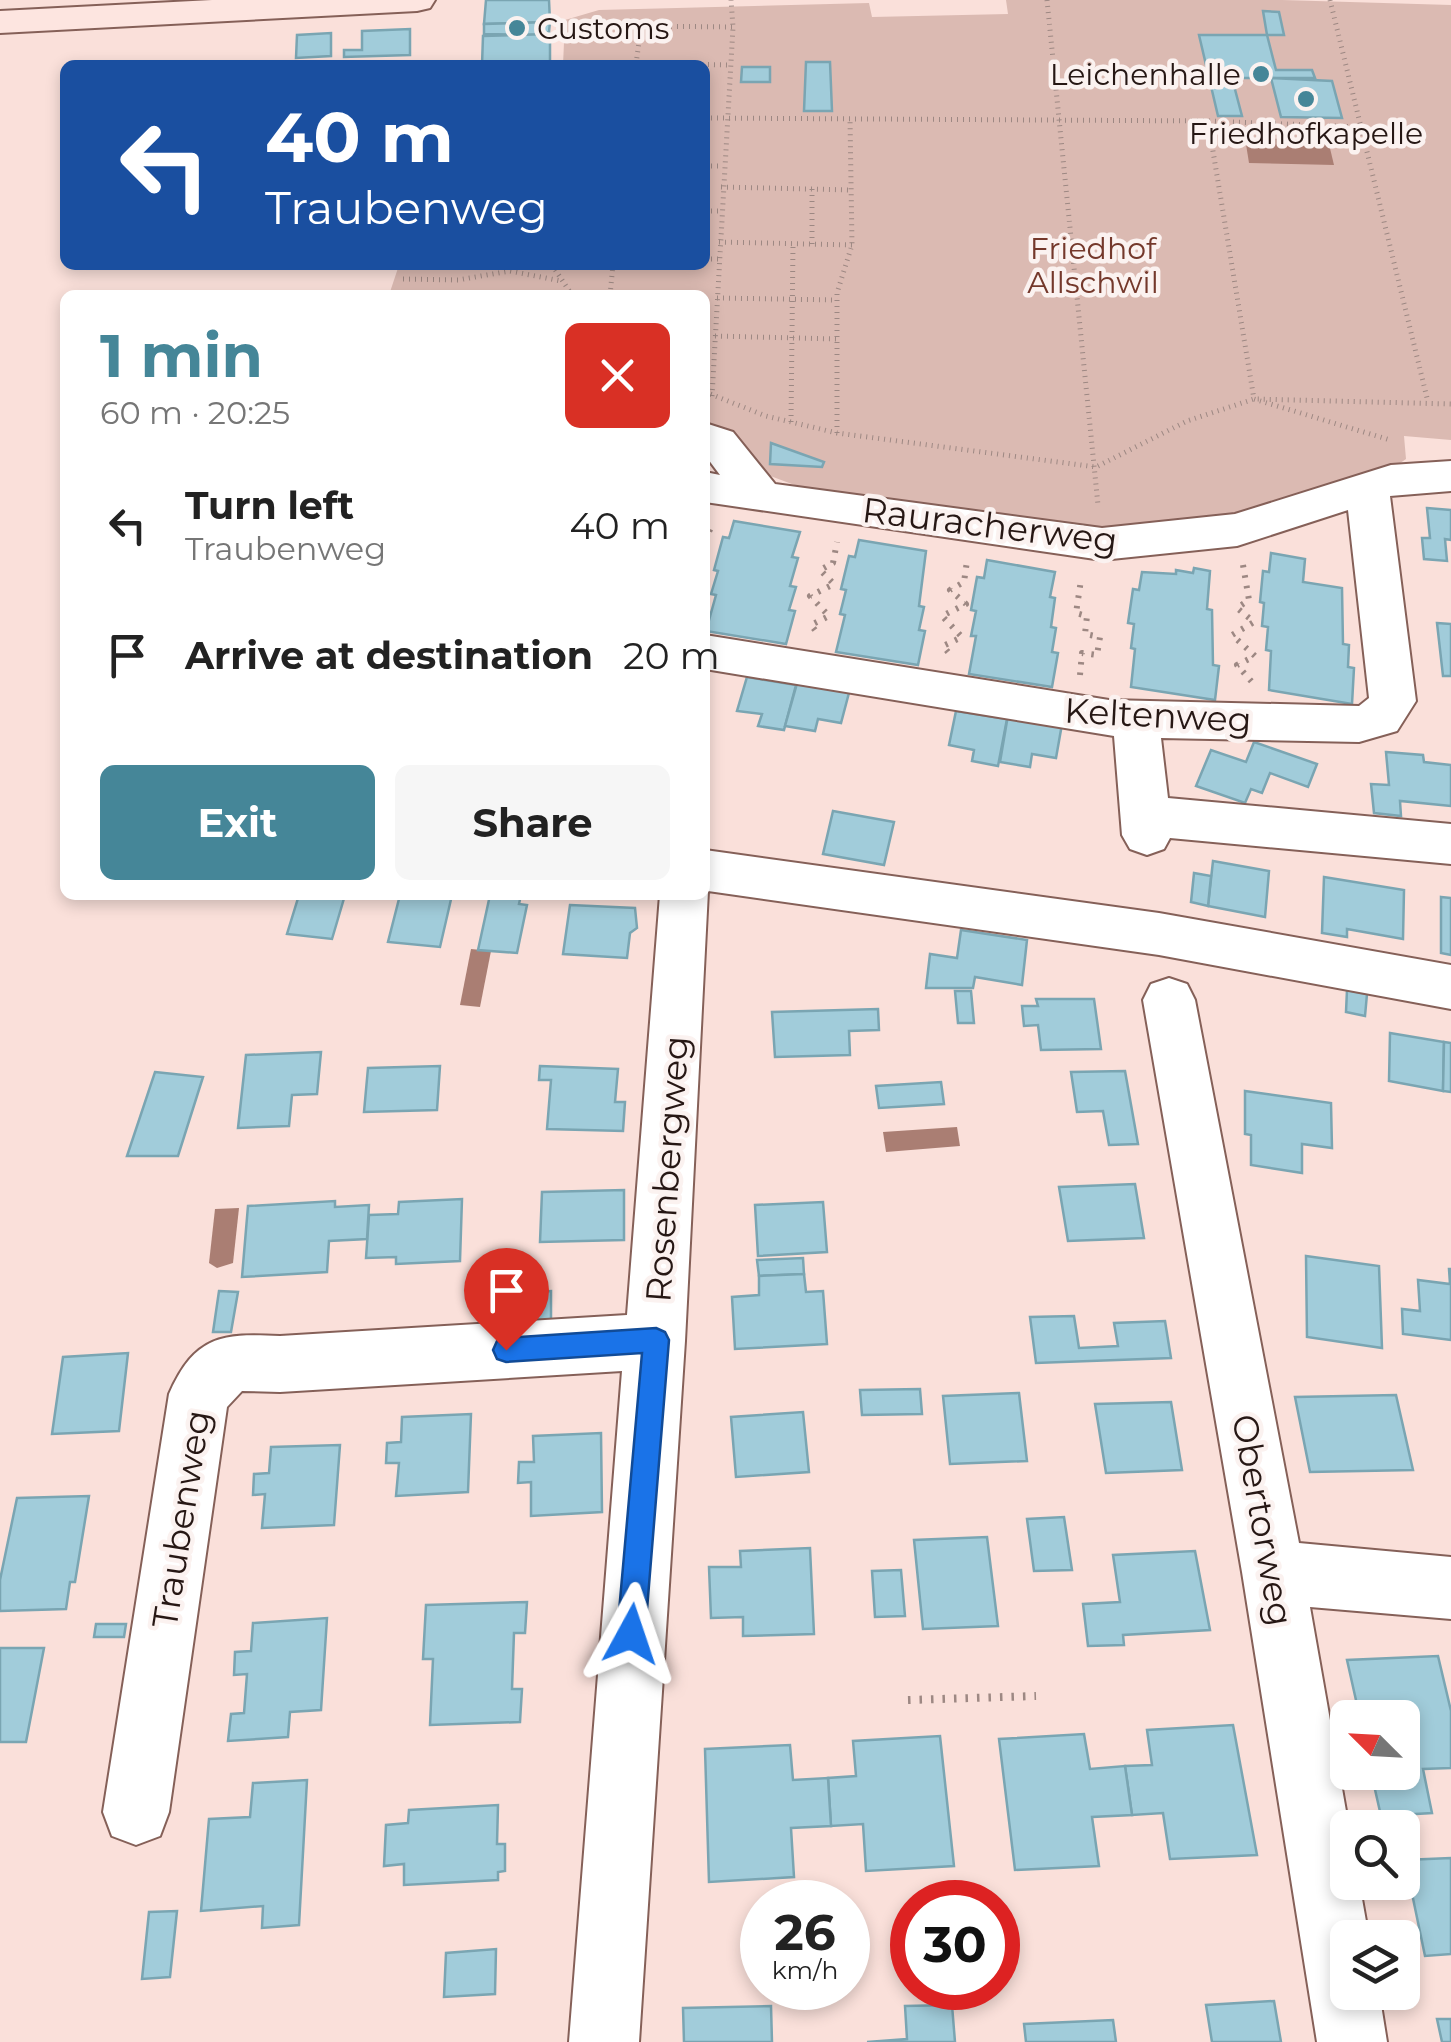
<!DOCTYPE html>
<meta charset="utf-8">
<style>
body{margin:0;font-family:Montserrat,sans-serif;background:#f6f6f6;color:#222;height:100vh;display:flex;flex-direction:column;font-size:38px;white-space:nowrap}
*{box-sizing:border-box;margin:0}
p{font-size:32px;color:#767676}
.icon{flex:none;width:55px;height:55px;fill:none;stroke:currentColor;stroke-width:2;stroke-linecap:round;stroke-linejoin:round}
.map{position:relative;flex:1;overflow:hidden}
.panel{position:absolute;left:60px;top:290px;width:650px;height:610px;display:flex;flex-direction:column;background:#fff;border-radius:15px;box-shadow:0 5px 15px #0003}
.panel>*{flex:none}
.top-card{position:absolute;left:60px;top:60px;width:650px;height:210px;border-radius:15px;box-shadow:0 5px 15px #0003;background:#1a4fa0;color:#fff;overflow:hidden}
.needle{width:65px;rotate:294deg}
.tools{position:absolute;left:1330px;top:1700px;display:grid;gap:20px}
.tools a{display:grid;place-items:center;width:90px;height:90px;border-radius:15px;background:#fff;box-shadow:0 5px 15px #0003;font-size:50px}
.speed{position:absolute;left:740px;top:1880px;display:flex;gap:20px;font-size:50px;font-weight:700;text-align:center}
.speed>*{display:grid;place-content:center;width:130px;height:130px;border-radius:50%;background:#fff;box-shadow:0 5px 15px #0003;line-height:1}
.speed small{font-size:25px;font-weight:400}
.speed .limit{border:15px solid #d22;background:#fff;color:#111}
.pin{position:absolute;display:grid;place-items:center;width:85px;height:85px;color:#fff;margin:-102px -42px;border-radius:50% 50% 50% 0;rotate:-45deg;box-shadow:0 0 10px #0007}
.pin .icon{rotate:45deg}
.me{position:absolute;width:110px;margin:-55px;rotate:5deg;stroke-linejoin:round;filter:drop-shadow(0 0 8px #0008)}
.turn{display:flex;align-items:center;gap:35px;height:210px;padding:0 40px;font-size:45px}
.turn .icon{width:130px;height:130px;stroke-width:2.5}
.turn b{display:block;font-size:70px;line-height:85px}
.round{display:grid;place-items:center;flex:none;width:105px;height:105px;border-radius:15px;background:#f6f6f6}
.head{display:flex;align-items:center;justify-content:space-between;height:170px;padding:0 40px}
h1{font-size:60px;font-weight:700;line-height:75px;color:#458698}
.primary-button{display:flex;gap:20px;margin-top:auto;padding:20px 40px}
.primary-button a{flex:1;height:115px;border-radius:15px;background:#458698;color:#fff;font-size:40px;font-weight:700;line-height:115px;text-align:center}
.primary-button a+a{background:#f6f6f6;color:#222}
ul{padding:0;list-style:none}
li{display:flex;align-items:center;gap:30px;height:130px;padding:0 40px}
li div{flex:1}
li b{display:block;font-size:38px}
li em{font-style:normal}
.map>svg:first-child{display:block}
.green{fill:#dbbab2}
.water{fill:#aa7e73}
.building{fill:#a1ccda;stroke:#7aa5b2;stroke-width:2.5}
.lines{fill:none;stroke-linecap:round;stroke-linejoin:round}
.minor-casing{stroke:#856058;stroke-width:4}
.secondary-casing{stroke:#856058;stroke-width:4}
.path-far2{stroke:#9d8883;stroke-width:5;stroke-dasharray:1 5;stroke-linecap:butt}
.path-far1{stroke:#9d8883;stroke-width:6;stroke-dasharray:2.5 8;stroke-linecap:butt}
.path{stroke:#9d8883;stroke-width:8;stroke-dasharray:2.5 9;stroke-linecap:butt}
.minor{fill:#fff;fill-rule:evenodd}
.secondary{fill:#fde5e0;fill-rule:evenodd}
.route{fill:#1a73e8;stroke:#114b97;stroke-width:2.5}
.poi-dot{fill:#458698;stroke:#fbf2f0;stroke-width:4}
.labels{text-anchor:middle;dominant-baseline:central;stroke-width:9;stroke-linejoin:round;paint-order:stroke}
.far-poi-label{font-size:30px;fill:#261714;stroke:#fbf2f0;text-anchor:start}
.far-park-label{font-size:30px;fill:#74382b;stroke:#fbf2f0}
.street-label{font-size:35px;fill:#261714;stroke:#fbf2f0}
</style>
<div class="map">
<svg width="1451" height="2042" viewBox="0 0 1451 2042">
<rect width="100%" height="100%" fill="#fae0da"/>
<!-- green -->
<polygon class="green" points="1006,0 1282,0 1451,5 1451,440 1404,436 1406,459 1393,468 1267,509 1118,532 808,490 765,474 705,428 705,295 389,295 399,265 705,265 705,65 563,65 565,20 599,10 869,3 872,17 1008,14"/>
<!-- water -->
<g class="water">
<polygon points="1245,138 1328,140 1334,165 1249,163"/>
<polygon points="471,949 491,951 480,1007 460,1005"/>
<polygon points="957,1127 960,1146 886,1152 883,1132"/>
<polygon points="239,1208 233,1263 217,1268 209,1263 215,1209"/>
</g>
<!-- building -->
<g class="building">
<polygon points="486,0 549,0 550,22 484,24"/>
<polygon points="1263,11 1279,12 1284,35 1267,35"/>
<polygon points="550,22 549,32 538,35 484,34 484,24"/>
<polygon points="410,29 410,55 344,57 344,50 362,50 362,31"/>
<polygon points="331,33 331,56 296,58 297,35"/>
<polygon points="550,34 550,65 482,65 483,36"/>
<polygon points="1199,35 1267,35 1276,70 1312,70 1315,78 1232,78 1242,116 1218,116"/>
<polygon points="806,62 830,62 832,111 804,111"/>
<polygon points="742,67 770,67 770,82 741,82"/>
<polygon points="1271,78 1332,81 1342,118 1281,117"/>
<polygon points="771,443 824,462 822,467 770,464"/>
<polygon points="1427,508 1451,510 1451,540 1445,539 1447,561 1424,559 1422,538 1430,538"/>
<polygon points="734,521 800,532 792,557 798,558 790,586 796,587 789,610 795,611 786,644 706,631 716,595 711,594 718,571 714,570 723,537 729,538"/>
<polygon points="859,540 926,551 919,606 924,607 919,630 925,631 918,665 836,652 845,615 840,614 846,590 841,589 849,556 855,557"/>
<polygon points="1271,553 1305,559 1303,582 1342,588 1343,644 1349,645 1348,667 1354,668 1352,704 1269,690 1271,651 1266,650 1268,627 1262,626 1264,603 1260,602 1263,571 1269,572"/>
<polygon points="987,560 1055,572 1050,597 1055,598 1051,627 1056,628 1052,652 1058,653 1052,687 969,674 976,636 971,636 976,611 971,610 977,577 984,578"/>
<polygon points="1194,568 1210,571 1207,609 1212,610 1213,665 1219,666 1215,700 1131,687 1135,649 1131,648 1134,624 1128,623 1133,589 1139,590 1142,572 1176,574 1176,570 1193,573"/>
<polygon points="1437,623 1451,624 1451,676 1443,676"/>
<polygon points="747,677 796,685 784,730 758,726 762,714 737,711"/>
<polygon points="798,680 850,689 841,723 818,719 815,731 785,726"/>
<polygon points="956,711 1007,719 998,766 972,761 974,750 949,745"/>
<polygon points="1008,715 1062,724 1056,758 1032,754 1030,767 1000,762"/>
<polygon points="1254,742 1317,764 1308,787 1270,773 1262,793 1251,789 1245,803 1196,786 1211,750 1246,762"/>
<polygon points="1386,752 1423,755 1424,762 1451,765 1451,806 1400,801 1401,816 1374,813 1371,784 1389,785"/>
<polygon points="833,811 894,822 884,865 823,854"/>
<polygon points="1213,861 1269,871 1265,917 1208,906"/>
<polygon points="1194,873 1211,876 1208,906 1191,902"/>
<polygon points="1324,877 1404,890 1403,939 1347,929 1347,937 1322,933"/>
<polygon points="299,895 345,895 332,939 287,934"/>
<polygon points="400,895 452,895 440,947 388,942"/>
<polygon points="490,895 521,895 519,904 527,905 517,953 478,950"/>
<polygon points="1441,897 1451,898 1451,955 1441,953"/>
<polygon points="570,905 635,908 637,928 630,933 627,958 563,954"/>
<polygon points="961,930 1027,940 1022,985 975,977 973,988 926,988 930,954 957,958"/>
<polygon points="1347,990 1367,994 1365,1016 1346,1012"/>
<polygon points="955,991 971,991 974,1023 958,1023"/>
<polygon points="1036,999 1094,999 1101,1049 1041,1050 1038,1025 1024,1026 1022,1006 1038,1006"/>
<polygon points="878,1009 879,1030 849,1031 850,1055 775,1057 772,1012"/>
<polygon points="1390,1033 1444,1042 1443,1091 1389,1081"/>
<polygon points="1444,1042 1451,1043 1451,1092 1443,1091"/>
<polygon points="321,1052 317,1094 292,1095 289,1126 238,1128 246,1055"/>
<polygon points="440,1066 437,1110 364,1112 368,1068"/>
<polygon points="540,1066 618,1069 615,1102 625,1102 623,1131 547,1129 551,1080 539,1080"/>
<polygon points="1125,1071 1138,1144 1109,1145 1103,1111 1077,1112 1071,1072"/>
<polygon points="155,1072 203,1077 178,1156 127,1156"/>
<polygon points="941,1082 944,1104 879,1108 876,1086"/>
<polygon points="1245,1091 1331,1103 1332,1148 1302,1144 1302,1173 1251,1165 1251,1135 1245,1134"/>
<polygon points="1135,1184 1144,1238 1068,1241 1059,1187"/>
<polygon points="624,1190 624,1240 540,1242 542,1192"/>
<polygon points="462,1199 460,1261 396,1264 396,1257 366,1258 369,1215 398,1214 399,1202"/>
<polygon points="335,1201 335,1207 369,1205 367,1239 329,1241 327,1272 242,1277 248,1206"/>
<polygon points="823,1202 827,1252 758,1256 755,1205"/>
<polygon points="1306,1256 1379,1266 1382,1348 1307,1337"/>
<polygon points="803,1258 804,1274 759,1276 757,1260"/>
<polygon points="1449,1269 1451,1269 1451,1340 1403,1334 1402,1309 1420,1311 1418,1280 1450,1284"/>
<polygon points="804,1274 806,1292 823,1291 827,1344 735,1349 732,1297 759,1295 759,1276"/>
<polygon points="219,1291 238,1292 231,1332 213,1332"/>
<polygon points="551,1291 551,1334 479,1338 480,1295"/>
<polygon points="1074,1316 1079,1348 1118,1346 1114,1323 1165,1321 1171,1358 1036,1363 1030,1317"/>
<polygon points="128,1353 119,1431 52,1434 63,1357"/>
<polygon points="920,1389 922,1414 862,1415 860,1390"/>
<polygon points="1019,1393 1027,1461 950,1464 943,1396"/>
<polygon points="1396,1395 1413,1470 1310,1472 1295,1397"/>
<polygon points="1171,1402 1182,1470 1106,1473 1095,1404"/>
<polygon points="803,1412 809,1472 736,1477 731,1417"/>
<polygon points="471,1414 468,1492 396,1496 399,1463 386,1463 387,1443 401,1442 402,1417"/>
<polygon points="601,1433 602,1512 531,1516 531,1482 518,1483 519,1462 534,1462 533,1436"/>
<polygon points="340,1445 334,1525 262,1528 265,1494 253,1495 254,1474 269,1473 271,1447"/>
<polygon points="89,1496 75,1582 70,1582 66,1609 0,1611 0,1580 17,1498"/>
<polygon points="1064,1517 1072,1570 1034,1571 1027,1519"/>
<polygon points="987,1537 998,1626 923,1629 914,1540"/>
<polygon points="810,1548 814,1634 743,1636 743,1617 711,1618 709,1567 741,1567 740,1551"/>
<polygon points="1195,1551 1210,1630 1123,1635 1124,1645 1088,1646 1083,1604 1120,1602 1113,1555"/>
<polygon points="901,1570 905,1616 875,1617 872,1571"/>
<polygon points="527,1602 525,1633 514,1633 512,1689 522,1689 520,1722 430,1725 433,1659 423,1659 426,1605"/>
<polygon points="327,1618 321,1710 290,1712 288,1737 228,1741 231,1714 244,1713 247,1674 234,1675 235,1652 251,1651 253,1623"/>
<polygon points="96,1624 126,1624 124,1637 94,1637"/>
<polygon points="0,1648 44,1648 26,1742 0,1742"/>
<polygon points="1438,1656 1451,1711 1451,1768 1423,1769 1432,1813 1381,1816 1371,1772 1402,1772 1402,1718 1360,1718 1347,1660"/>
<polygon points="1233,1725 1257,1855 1170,1859 1163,1813 1132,1815 1125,1766 1152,1765 1147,1730"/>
<polygon points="1084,1734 1090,1769 1125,1766 1132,1815 1092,1817 1099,1866 1015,1870 999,1739"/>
<polygon points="940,1736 954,1866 866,1871 863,1824 831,1826 828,1778 856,1776 853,1741"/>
<polygon points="790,1745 793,1780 828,1778 831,1826 791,1828 794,1877 709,1882 705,1749"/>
<polygon points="307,1780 299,1925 262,1928 263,1906 201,1911 209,1819 250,1817 253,1783"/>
<polygon points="498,1805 497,1844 505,1844 505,1871 498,1872 498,1880 404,1885 404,1864 384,1866 386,1825 408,1823 409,1810"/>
<polygon points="1451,1858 1451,1954 1425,1956 1405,1860"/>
<polygon points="177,1911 170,1977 142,1979 149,1912"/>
<polygon points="496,1949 495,1994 444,1997 446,1953"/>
<polygon points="1274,2001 1281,2042 1212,2042 1206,2005"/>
<polygon points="952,2005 955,2042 867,2042 907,2039 905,2006"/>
<polygon points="771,2006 772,2042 684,2042 683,2008"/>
<polygon points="1437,2019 1451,2019 1451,2042 1442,2042"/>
<polygon points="1113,2020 1116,2042 1026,2042 1024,2024"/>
</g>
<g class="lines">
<!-- minor casing -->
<g class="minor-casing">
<g id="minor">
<polygon points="705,423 733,432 775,484 1102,528 1235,514 1391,465 1451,461 1451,491 1390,496 1416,701 1397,731 1359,742 1161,738 1168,798 1451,824 1451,864 1170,838 1164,849 1147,855 1130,849 1122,835 1114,736 705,669 705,635 1109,700 1359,706 1369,698 1348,510 1237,546 1102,560 705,502 705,472 720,475 705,455"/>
<path d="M705,850L1159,913L1451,965V1009L1159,955L708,891L685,1341L639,2042H569L622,1371L280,1392L242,1391L227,1407L169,1812L160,1836L136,1845L112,1836L103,1812L169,1394C195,1335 222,1333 280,1336L627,1315L660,895H705Z"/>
<polygon points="1169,978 1187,984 1195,1000 1299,1543 1451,1557 1451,1619 1310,1607 1349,1828 1348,1882 1359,1882 1369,1938 1348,1938 1348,1992 1379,1992 1387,2042 1317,2042 1242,1572 1143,1000 1151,984"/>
</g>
</g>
<!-- secondary casing -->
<g class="secondary-casing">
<polygon id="secondary" points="212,0 435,0 430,8 417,11 0,33 0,11"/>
</g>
<!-- path-far2 -->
<g class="path-far2">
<polyline points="1047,0 1098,505"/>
<polyline points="1330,0 1428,402"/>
<polyline points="591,24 641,24"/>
<polyline points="641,26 733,27"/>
<polyline points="636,63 730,65"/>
<polyline points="636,64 641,27"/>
<polyline points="705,118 1208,121 1361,127"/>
<polyline points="1208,121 1254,399 1390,440"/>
<polyline points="705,166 722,166"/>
<polyline points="721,187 852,190"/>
<polyline points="812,189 812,244"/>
<polyline points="705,211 720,211"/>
<polyline points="719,242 852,245"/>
<polyline points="705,259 718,259"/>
<polyline points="552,265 572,295"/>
<polyline points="403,279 458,280 510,271 561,281"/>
<polyline points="610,295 613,265"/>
<polyline points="717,298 837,300"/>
<polyline points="715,336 837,339"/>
<polyline points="705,392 766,416 837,433 1096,467 1187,421 1254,399 1451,404"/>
<polyline points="712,396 733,27 731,0"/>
<polyline points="791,422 793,244"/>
<polyline points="837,433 837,293 852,245 850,119"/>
</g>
<!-- path-far1 -->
<g class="path-far1">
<polyline points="705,541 712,525"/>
<polyline points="705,557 705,562"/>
<polyline points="1243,565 1249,600 1237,608 1254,622 1232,635 1255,656 1237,665 1252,682"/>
<polyline points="815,630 811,625 829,616 810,596 834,584 820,570 833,563 837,542"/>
<polyline points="948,652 943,646 962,637 942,616 966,604 950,590 964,582 967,561"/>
<polyline points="1080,675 1082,653 1097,655 1100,637 1085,634 1087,616 1076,613 1081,580"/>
</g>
<!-- path -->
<polyline class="path" points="908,1700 1036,1696"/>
<!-- minor -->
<use href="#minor" class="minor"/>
<!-- secondary -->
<use href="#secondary" class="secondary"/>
</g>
<!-- route -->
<polygon class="route" points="656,1328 665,1332 669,1340 645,1634 641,1644 631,1648 621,1644 617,1634 642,1353 506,1362 497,1359 493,1350 497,1341 506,1338"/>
<!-- markers -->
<g class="poi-dot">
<circle cx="517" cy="28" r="10"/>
<circle cx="1261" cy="74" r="10"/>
<circle cx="1306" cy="99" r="10"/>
</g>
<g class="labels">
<!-- far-poi labels -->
<g class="far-poi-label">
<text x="537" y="28">Customs</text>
<text x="1241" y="74" text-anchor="end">Leichenhalle</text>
<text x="1306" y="133" text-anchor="middle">Friedhofkapelle</text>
</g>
<!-- far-park labels -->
<g class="far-park-label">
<text x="1093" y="248">Friedhof<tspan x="1093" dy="34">Allschwil</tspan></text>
</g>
<!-- street labels -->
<g class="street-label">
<text transform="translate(990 525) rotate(7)">Rauracherweg</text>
<text transform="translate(1158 715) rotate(3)">Keltenweg</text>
<text transform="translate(667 1169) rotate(-86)">Rosenbergweg</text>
<text transform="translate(181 1519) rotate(-81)">Traubenweg</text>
<text transform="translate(1263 1520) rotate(80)">Obertorweg</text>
</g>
</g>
</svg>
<div class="tools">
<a><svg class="needle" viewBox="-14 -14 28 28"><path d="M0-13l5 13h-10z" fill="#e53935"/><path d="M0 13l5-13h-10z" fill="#767676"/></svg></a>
<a><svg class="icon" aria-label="search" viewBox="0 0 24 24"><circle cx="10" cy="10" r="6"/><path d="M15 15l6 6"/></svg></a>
<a><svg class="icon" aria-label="layers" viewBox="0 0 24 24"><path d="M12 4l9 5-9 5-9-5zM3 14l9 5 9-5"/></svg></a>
</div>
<div class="speed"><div>26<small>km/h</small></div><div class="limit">30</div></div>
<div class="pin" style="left:506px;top:1350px;background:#d93025"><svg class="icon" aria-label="arrive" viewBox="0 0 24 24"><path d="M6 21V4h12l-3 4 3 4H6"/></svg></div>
<svg class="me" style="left:631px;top:1634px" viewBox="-20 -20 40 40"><path d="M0-17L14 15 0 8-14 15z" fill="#1a73e8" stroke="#fff" stroke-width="4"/></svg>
<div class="top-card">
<div class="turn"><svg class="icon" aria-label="left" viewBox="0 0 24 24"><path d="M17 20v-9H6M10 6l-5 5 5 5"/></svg><div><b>40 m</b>Traubenweg</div></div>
</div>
<section class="panel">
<div class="head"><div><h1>1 min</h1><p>60 m · 20:25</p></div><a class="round" style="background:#d93025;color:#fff"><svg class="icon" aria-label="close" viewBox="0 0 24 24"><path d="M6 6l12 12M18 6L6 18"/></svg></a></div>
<ul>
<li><svg class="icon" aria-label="left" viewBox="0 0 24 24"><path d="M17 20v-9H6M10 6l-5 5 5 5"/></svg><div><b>Turn left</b><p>Traubenweg</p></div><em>40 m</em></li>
<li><svg class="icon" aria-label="arrive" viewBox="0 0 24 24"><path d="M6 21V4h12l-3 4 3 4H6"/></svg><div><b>Arrive at destination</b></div><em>20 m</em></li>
</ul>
<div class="primary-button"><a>Exit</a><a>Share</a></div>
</section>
</div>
